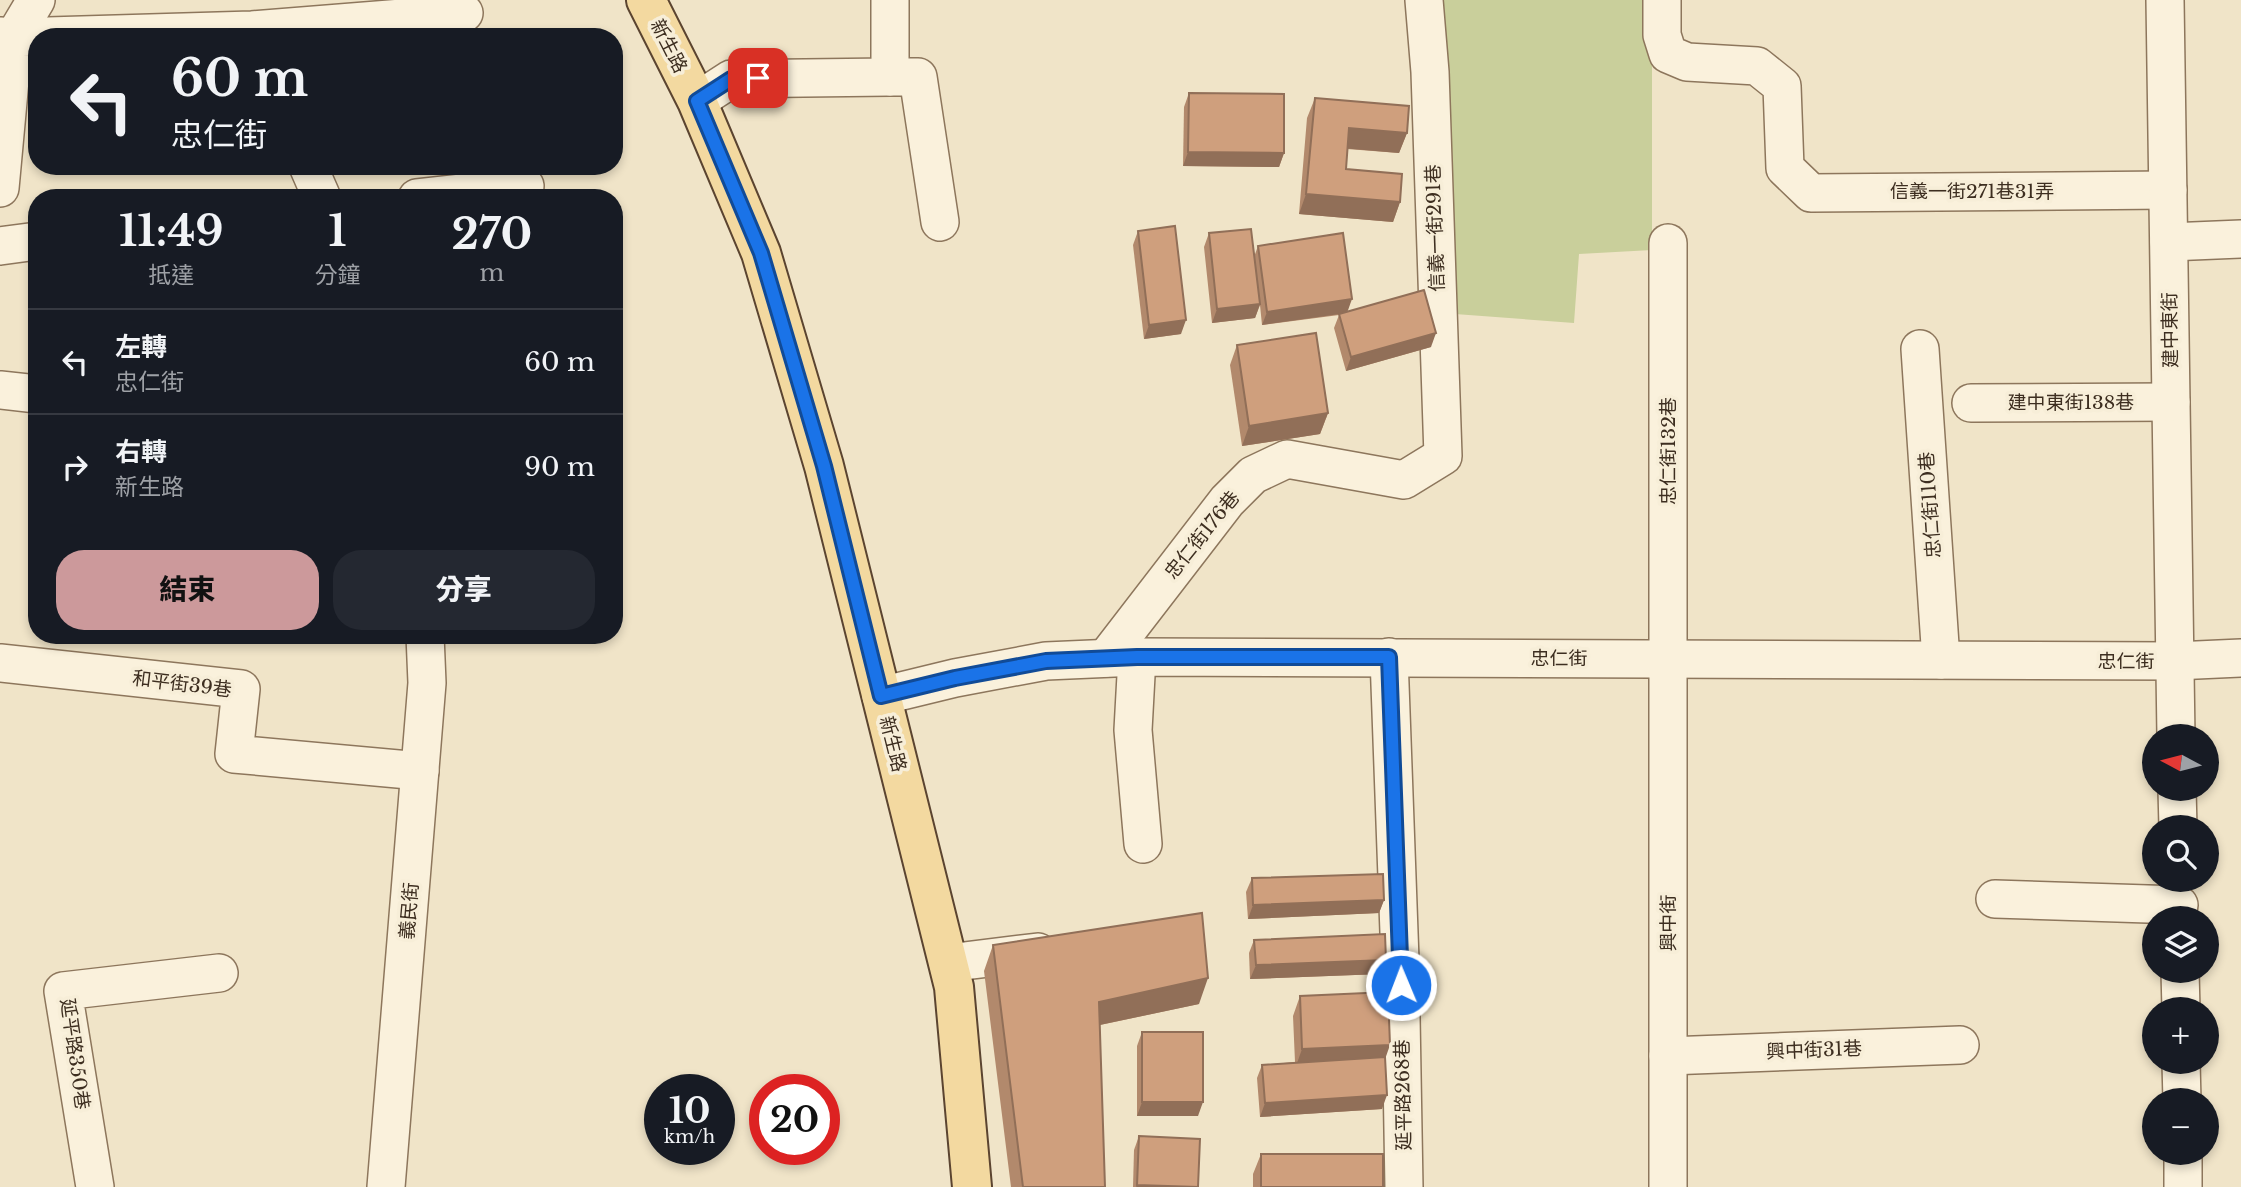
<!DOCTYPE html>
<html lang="zh-TW">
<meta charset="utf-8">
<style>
body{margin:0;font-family:"Libre Baskerville","Noto Sans TC",serif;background:#242831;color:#f1f3f6;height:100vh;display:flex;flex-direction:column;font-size:26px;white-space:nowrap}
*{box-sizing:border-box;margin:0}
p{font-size:23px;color:#9ea1a6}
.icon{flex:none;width:38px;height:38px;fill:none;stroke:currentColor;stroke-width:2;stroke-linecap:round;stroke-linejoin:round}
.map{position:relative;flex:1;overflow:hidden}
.details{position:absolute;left:28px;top:189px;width:595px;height:455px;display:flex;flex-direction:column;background:#171b24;border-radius:28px;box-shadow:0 4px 10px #0003}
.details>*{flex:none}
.banner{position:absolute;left:28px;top:28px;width:595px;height:147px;border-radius:28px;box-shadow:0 4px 10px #0003;background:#171b24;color:#f1f3f6;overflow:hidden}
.needle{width:46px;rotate:277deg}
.controls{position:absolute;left:2142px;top:724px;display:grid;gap:14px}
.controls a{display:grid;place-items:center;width:77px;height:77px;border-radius:50%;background:#171b24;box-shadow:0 4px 10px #0003;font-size:35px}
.speed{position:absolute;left:644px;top:1074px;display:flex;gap:14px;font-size:35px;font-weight:700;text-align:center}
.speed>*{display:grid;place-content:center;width:91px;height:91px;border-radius:50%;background:#171b24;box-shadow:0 4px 10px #0003;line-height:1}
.speed small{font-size:18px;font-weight:400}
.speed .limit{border:10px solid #d22;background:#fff;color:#111}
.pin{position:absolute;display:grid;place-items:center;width:60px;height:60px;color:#fff;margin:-30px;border-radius:14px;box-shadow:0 4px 10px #0006}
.me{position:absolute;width:77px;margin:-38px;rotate:359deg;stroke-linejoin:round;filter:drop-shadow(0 0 5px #0008)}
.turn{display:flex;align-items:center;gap:24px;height:147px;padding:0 28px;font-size:32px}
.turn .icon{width:91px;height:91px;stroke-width:2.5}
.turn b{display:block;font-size:49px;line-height:60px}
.eta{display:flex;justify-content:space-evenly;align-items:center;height:119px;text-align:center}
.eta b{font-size:42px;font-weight:800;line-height:49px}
.button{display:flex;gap:14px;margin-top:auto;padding:14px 28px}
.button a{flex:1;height:80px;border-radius:28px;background:#cc999b;color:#111;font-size:28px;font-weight:800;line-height:80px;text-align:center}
.button a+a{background:#242831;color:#f1f3f6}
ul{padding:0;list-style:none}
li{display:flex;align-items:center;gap:21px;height:105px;padding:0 28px;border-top:2px solid #363941}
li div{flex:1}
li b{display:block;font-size:26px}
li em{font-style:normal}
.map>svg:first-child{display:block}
.green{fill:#c9cf9b}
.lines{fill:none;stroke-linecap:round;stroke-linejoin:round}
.minor-casing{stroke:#8d765c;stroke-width:40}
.major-casing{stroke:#5b4430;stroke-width:42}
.minor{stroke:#faf1dc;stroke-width:37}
.major{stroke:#f3d9a0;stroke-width:38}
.wall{fill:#b2896c}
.shaded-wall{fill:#916f58}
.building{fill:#cf9f7d;stroke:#916f58;stroke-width:2}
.route-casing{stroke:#114b97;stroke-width:18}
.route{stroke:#1a73e8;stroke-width:12}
.labels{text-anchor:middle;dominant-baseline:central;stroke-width:7;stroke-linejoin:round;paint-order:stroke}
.street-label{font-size:19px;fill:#3d2e20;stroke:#f7eed8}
</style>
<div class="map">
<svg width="2241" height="1187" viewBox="0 0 2241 1187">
<rect width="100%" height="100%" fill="#f0e4c8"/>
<!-- green -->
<polygon class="green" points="1434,0 1652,0 1652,250 1579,254 1574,323 1455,314"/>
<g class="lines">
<!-- minor casing -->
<g class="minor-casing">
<g id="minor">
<polyline points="1662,0 1662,35 1668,54 1687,62 1757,66 1782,86 1785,168 1811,193 2168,190"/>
<polyline points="2165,0 2176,737"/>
<polyline points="0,36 14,37 36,0"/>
<polyline points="890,77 918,77 940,222"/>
<polyline points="697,101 731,79 890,77 890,0"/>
<polyline points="308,166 322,198"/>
<polyline points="0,188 14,37 252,30 464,13"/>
<polyline points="417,198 525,186"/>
<polyline points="2169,242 2241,239"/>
<polyline points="0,246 37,241"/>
<polyline points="1920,349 1941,660"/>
<polyline points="0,390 37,394"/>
<polyline points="1971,403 2171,402"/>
<polyline points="1137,657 1133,730 1143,844"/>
<polyline points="1389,657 1400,960 1404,1187"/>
<polyline points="1106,658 1227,501 1253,475 1287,459 1404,480 1443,456 1430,72 1424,0"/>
<polyline points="0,663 241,689 234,754 420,771"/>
<polyline points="881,696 955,678 1046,661 1137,657 2175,661 2241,658"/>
<polyline points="2177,789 2178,828"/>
<polyline points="1995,899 2179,905"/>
<polyline points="948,963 1038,952"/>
<polyline points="2180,971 2181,1010"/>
<polyline points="1668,1056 1960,1045"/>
<polyline points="2181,1062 2182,1101"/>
<polyline points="2183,1153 2183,1187"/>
<polyline points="95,1187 63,991 219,973"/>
<polyline points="386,1187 427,683 425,635"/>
<polyline points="1668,1187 1668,243"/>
</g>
</g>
<!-- major casing -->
<g class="major-casing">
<polyline id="major" points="646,0 697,101 761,253 824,466 954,987 972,1187"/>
</g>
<!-- minor -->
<use href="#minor" class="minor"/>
<!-- major -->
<use href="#major" class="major"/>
</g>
<!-- wall -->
<g class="wall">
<polygon points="1189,93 1284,153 1279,167 1183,166 1184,107"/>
<polygon points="1315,98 1407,133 1399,153 1347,149 1346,169 1400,202 1393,222 1299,214 1307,118"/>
<polygon points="1138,231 1181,334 1144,339 1133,245"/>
<polygon points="1209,233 1254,257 1258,246 1348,312 1431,347 1346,371 1334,328 1339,315 1262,325 1260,305 1255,318 1212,323 1204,247"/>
<polygon points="1237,345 1328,413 1320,434 1242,446 1230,365"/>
<polygon points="1252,878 1384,900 1379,913 1248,919 1246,892"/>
<polygon points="1254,940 1386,960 1381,974 1250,979 1249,953"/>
<polygon points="993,945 1199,1004 1100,1025 1105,1187 1011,1187 984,971"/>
<polygon points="1300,996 1385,1058 1382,1109 1260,1117 1257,1078 1262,1065 1295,1062 1293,1016"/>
<polygon points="1142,1032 1198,1116 1137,1116 1137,1046"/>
<polygon points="1139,1136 1198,1187 1133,1187 1134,1150"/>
<polygon points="1261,1154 1383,1187 1253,1187 1253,1174"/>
</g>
<!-- shaded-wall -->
<g class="shaded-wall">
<polygon points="1349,128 1407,133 1399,153 1341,148"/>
<polygon points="1188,152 1284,153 1279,167 1183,166"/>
<polygon points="1306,194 1400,202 1393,222 1299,214"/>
<polygon points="1352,299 1347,313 1262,325 1267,312"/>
<polygon points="1260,304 1255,318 1212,323 1217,309"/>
<polygon points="1186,320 1181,334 1144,339 1149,325"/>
<polygon points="1436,333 1431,347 1346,371 1351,357"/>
<polygon points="1328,413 1320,434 1242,446 1249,426"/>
<polygon points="1384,900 1379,913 1248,919 1253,905"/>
<polygon points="1386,960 1381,974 1250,979 1256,965"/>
<polygon points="1208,978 1199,1004 1090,1027 1099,1002"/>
<polygon points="1390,1045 1383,1065 1295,1069 1302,1049"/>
<polygon points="1387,1095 1382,1109 1260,1117 1265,1103"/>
<polygon points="1142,1102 1203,1102 1198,1116 1137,1116"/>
<polygon points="1137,1185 1186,1187 1136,1187"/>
</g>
<!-- building -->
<g class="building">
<polygon points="1189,93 1284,94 1284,153 1188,152"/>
<polygon points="1315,98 1409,106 1407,133 1349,128 1346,169 1402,174 1400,202 1306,194"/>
<polygon points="1175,226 1186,320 1149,325 1138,231"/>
<polygon points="1251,229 1260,304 1217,309 1209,233"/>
<polygon points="1343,233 1352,299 1267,312 1258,246"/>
<polygon points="1424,290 1436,333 1351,357 1339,314"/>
<polygon points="1316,333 1328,413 1249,426 1237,345"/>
<polygon points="1383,874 1384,900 1253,905 1252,878"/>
<polygon points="1202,913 1208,978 1099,1002 1105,1187 1023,1187 993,945"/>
<polygon points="1385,934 1386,960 1256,965 1254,940"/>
<polygon points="1388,992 1390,1045 1302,1049 1300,996"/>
<rect x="1142" y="1032" width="61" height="70"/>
<polygon points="1385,1057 1387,1095 1265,1103 1262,1065"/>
<polygon points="1139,1136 1200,1139 1198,1187 1137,1185"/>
<rect x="1261" y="1154" width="122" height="33"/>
</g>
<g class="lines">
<!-- route casing -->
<g class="route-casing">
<polyline id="route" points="758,78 731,79 697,101 761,253 824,466 881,696 955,678 1046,661 1137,657 1389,657 1401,985"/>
</g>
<!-- route -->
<use href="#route" class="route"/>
</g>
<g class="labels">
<!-- street labels -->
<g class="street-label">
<text transform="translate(669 46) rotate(63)">新生路</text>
<text x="1972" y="191">信義一街271巷31弄</text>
<text transform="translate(1435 228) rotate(-92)">信義一街291巷</text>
<text transform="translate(2170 330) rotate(-91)">建中東街</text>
<text x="2071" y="402">建中東街138巷</text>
<text transform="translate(1668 451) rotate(-90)">忠仁街132巷</text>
<text transform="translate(1930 505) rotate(-94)">忠仁街110巷</text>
<text transform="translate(1202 535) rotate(-51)">忠仁街176巷</text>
<text x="1559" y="658">忠仁街</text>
<text x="2126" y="661">忠仁街</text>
<text transform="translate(182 684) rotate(7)">和平街39巷</text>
<text transform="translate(893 744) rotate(76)">新生路</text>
<text transform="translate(409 911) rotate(-85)">義民街</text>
<text transform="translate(1668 923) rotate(-90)">興中街</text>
<text transform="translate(1814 1050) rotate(-2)">興中街31巷</text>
<text transform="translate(75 1054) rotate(82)">延平路350巷</text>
<text transform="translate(1403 1095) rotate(-91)">延平路268巷</text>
</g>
</g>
</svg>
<div class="controls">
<a><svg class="needle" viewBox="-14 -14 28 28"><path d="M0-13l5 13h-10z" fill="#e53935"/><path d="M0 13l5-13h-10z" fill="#9ea1a6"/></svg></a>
<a><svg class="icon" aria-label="search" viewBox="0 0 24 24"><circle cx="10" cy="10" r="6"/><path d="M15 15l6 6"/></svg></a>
<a><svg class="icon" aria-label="layers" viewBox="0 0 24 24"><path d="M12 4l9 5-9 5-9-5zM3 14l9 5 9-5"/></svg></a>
<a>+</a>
<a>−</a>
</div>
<div class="speed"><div>10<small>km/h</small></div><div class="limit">20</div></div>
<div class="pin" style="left:758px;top:78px;background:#d93025"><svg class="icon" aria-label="arrive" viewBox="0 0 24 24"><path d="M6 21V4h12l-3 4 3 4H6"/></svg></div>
<svg class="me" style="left:1401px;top:985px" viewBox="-20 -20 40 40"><circle r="17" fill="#1a73e8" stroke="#fff" stroke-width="3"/><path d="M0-11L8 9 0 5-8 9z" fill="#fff"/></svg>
<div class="banner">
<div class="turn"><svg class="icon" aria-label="left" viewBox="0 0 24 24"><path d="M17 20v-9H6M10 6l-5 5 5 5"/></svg><div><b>60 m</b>忠仁街</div></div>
</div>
<section class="details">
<div class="eta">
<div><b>11:49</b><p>抵達</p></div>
<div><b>1</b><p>分鐘</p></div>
<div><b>270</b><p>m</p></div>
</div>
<ul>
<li><svg class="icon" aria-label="left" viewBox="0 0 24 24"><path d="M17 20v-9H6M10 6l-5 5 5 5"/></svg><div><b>左轉</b><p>忠仁街</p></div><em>60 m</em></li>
<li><svg class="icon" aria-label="right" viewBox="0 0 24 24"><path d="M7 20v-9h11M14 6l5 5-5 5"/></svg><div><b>右轉</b><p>新生路</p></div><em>90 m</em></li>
</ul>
<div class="button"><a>結束</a><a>分享</a></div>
</section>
</div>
